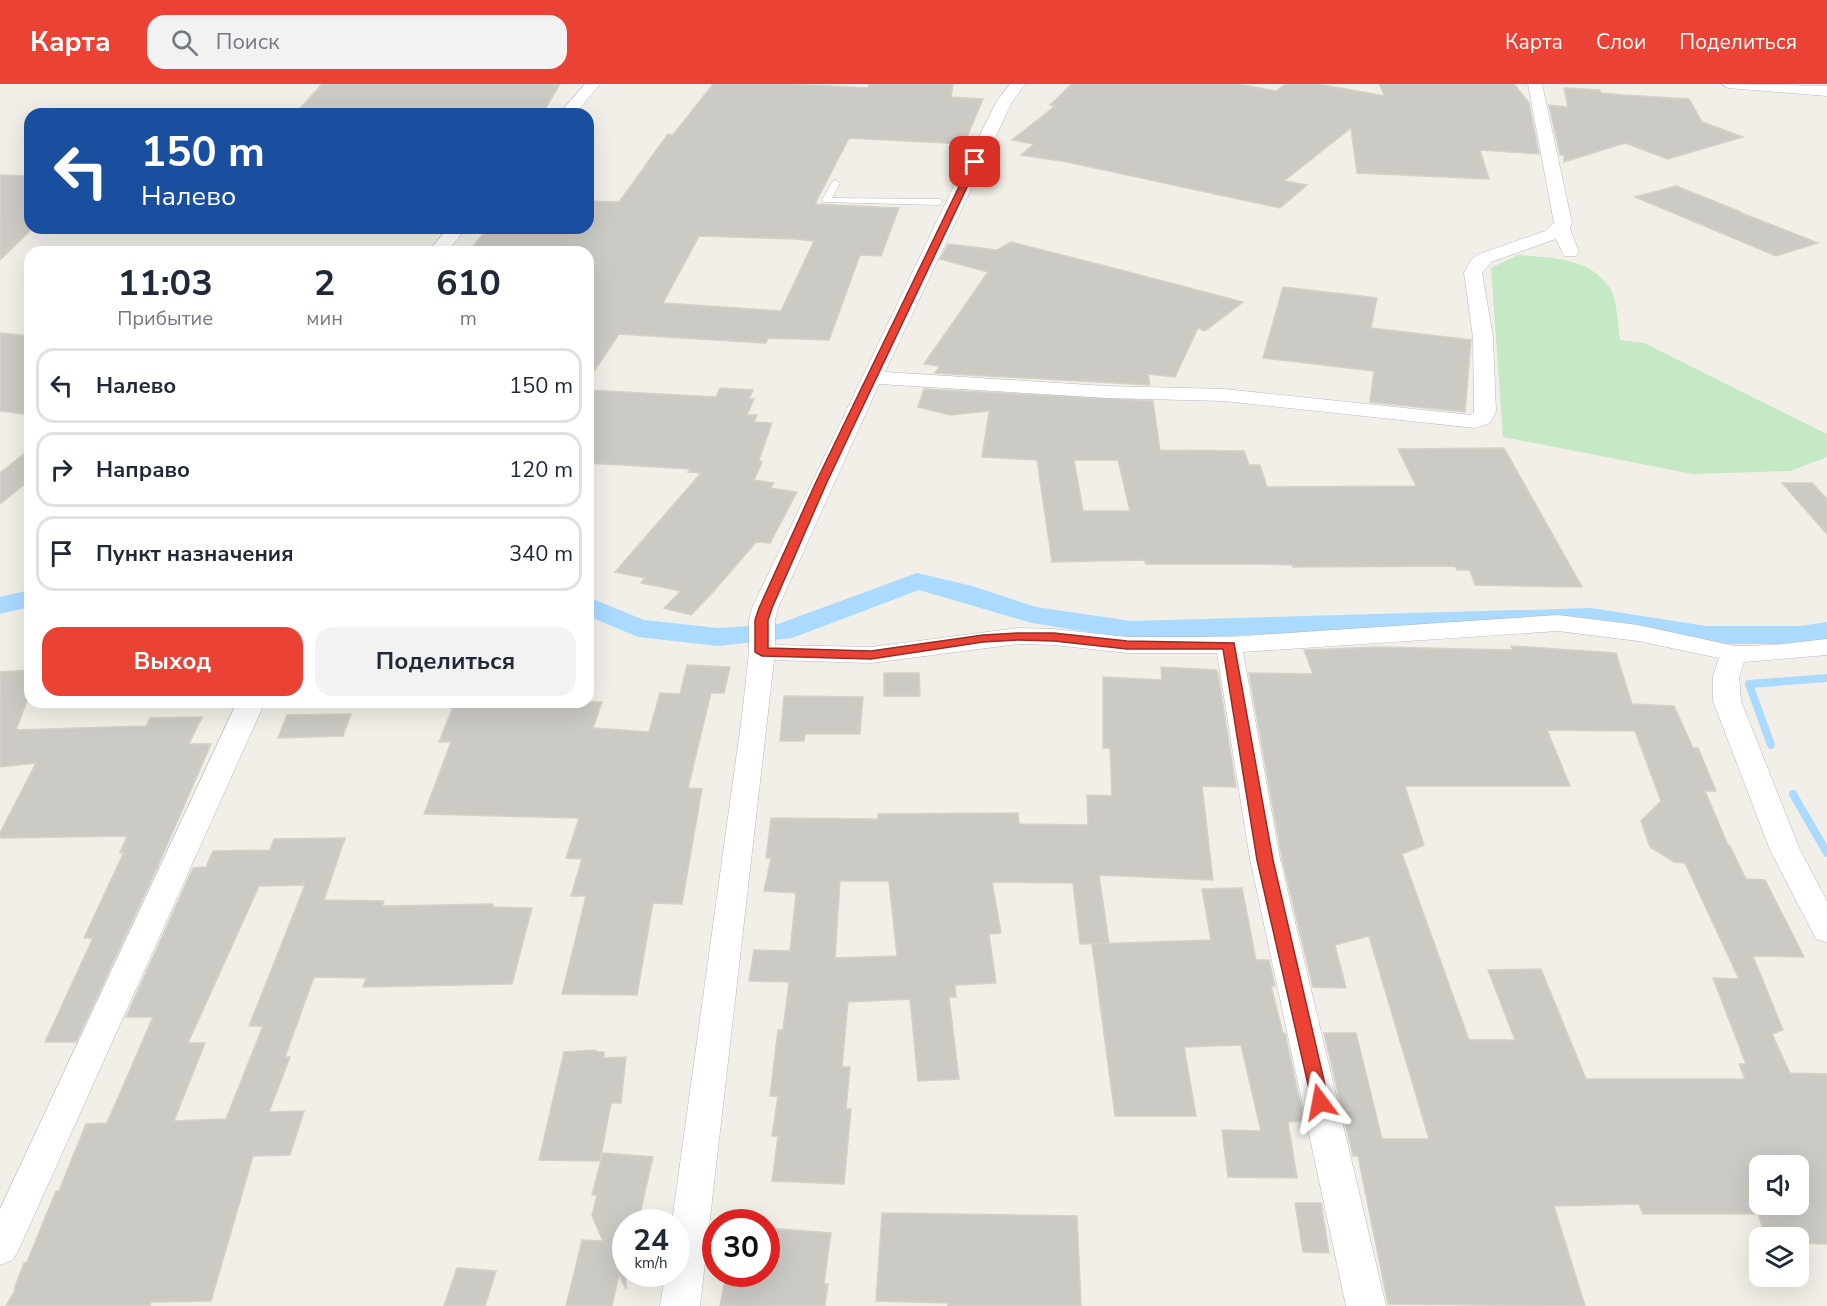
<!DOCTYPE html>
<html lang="ru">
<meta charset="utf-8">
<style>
body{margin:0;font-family:"Nunito Sans",sans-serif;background:#f2f2f3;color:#1f2937;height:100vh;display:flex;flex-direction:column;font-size:22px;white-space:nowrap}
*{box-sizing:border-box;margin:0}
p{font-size:20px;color:#747a83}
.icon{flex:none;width:33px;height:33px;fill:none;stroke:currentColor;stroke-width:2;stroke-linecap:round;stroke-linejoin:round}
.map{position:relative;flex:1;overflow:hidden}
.details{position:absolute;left:24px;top:162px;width:570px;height:462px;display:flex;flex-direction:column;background:#fff;border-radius:18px;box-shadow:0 6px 24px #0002}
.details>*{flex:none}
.top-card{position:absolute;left:24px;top:24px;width:570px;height:126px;border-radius:18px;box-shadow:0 6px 24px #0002;background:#1a4fa0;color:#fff;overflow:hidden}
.fabs{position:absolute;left:1749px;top:1071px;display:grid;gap:12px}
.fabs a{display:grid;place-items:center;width:60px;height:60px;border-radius:12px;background:#fff;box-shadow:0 6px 24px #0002;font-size:30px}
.speed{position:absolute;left:612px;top:1125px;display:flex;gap:12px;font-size:30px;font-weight:700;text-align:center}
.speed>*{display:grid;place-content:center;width:78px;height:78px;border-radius:50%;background:#fff;box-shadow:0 6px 24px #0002;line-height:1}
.speed small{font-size:15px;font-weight:400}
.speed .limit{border:9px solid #d22;background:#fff;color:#111}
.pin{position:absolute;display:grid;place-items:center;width:51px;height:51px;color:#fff;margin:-26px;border-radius:12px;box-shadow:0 3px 9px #0006}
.me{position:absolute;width:66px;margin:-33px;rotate:347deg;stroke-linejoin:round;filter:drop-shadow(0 0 4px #0008)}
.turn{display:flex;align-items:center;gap:21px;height:126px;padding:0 18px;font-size:27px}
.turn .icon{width:78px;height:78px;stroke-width:2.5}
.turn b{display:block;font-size:42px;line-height:51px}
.eta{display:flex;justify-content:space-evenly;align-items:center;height:102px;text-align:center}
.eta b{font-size:36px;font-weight:700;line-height:42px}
.button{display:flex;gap:12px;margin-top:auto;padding:12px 18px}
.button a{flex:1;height:69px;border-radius:18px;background:#ea4335;color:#fff;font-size:24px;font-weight:700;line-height:69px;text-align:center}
.button a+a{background:#f2f2f3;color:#1f2937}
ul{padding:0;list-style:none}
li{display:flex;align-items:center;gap:18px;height:75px;margin:0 12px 9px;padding:0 6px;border:3px solid #e0e1e3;border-radius:18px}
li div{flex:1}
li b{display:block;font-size:22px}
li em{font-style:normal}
header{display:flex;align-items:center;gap:36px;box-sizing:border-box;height:84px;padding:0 30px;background:#ea4335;color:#fff}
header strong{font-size:28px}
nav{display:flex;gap:33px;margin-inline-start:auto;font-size:21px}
.search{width:420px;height:54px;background:#f2f2f3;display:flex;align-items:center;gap:15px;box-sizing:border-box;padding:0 21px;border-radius:18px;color:#747a83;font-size:22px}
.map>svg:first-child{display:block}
.green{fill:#c5e8c5}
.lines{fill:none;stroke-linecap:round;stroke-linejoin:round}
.stream{stroke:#aadaff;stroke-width:8}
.canal{fill:#aadaff;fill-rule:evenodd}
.building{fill:#cccac5;stroke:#d6d1c6;stroke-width:1.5;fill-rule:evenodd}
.service-casing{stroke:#b5b8bc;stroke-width:1}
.minor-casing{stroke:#b5b8bc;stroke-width:1}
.service{fill:#fff;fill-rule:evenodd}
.minor{fill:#fff;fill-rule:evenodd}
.route{fill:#ea4335;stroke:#982c22;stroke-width:1.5}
</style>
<header>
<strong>Карта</strong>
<div class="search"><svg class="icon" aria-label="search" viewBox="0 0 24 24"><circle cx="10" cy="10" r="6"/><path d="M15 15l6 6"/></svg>Поиск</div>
<nav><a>Карта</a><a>Слои</a><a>Поделиться</a></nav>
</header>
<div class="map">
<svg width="1827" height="1222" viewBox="0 0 1827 1222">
<rect width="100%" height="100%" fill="#f1efe8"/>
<!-- green -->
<path class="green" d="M1518,171C1551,174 1591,173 1611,206C1617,216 1618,244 1620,256L1644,259L1827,350V373L1790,387L1693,390L1503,353L1491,184Z"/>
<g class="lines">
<!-- stream -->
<g class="stream">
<polyline points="1771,661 1749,600 1827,594"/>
<polyline points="1793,710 1827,769"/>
</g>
<!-- canal -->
<g class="canal">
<polygon points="917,489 972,502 1036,523 1131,537 1591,524 1706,542 1800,542 1827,538 1827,556 1800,560 1706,560 1591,540 1131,555 1032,539 919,506 792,554 718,562 638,553 588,532 588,513 644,536 718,544 778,540"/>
<polygon points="30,506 30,523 0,530 0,513"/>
</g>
</g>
<!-- building -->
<g class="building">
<polygon points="322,0 560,0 542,30 295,30"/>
<path d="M713,0H792L868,4L869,0H953L951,13L983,15L964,60L849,54L815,120L899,124L881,172L860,171L829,256L768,254L766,259L619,250L588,296V168H468L488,144H588V117L619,118L668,50L673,51ZM699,152L795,155L814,157L781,227L663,219Z"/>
<polygon points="1072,0 1239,0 1276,7 1286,0 1318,0 1385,12 1379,0 1514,0 1529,19 1539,70 1480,66 1489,95 1357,89 1351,44 1284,97 1307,101 1280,124 1067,78 1021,71 1034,60 1012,56 1055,22 1050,21"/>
<polygon points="1564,4 1600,6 1601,9 1624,11 1689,15 1702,38 1743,53 1668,75 1625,59 1564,78 1564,71 1560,71 1549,21 1568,23"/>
<polygon points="0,91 30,92 30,147 0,176"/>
<polygon points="1676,102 1741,128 1739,128 1818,159 1776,172 1635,113"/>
<polygon points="1011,158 1117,185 1243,218 1205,247 1198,244 1175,293 1148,290 1150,301 935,289 940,282 924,280 988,188 940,175 948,160 997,166"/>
<polygon points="1283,203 1377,214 1371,244 1471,256 1465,328 1370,318 1374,287 1263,274"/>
<polygon points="0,249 30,252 30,331 0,327"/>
<polygon points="720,304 753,306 749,315 754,315 747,331 757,331 754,338 772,339 759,376 762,378 754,396 774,399 770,404 797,408 770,459 756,458 714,507 691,531 664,524 681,507 641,499 645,494 615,488 701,389 688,388 690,385 588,379 588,306 716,313"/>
<path d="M924,305L1153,317L1160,366L1244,367L1249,381H1260L1267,403L1416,402L1398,365L1504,364L1582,503L1475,501L1470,486H1457L1455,482L1293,483V481L1260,480H1146L1144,476L1052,478L1037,376L982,373L989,327L950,331L918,323ZM1074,376H1118L1130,427H1083Z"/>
<polygon points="30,365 30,396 0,420 0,389"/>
<polygon points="1782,399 1812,399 1827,415 1827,450"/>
<path d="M1511,562L1616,569L1632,620L1674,622L1693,664H1698L1716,707H1705L1728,761L1730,762L1746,795L1765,796L1804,873L1753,872L1783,946L1772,950L1790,989L1827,990V1160L1798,1159V1154H1766L1758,1130H1643L1639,1120L1554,1122L1585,1222L1388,1220L1358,1072H1353L1324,949H1356L1382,1055H1429L1369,852L1335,861L1346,904L1313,903L1282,775L1249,589L1313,590L1304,566L1378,563L1513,566ZM1547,646L1635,647L1661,717L1641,737L1650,763L1674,778L1685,779L1739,895L1713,894L1746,980H1739L1745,995H1586L1541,885L1488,886L1515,956H1469L1402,770L1424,761L1405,702H1570ZM1760,1082H1798V1120H1760Z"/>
<polygon points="687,581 730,583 724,609 711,609 688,704 702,705 682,820 653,819 637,911 562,910 586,812 571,812 582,775 566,774 579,734 424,730 451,658 439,658 455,618 602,618 593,644 649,648 660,609 680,610"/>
<path d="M1161,583L1216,586L1218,589L1236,703L1202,702L1213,796L1099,791L1109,859L1080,860L1073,799L992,798L1001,849L989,850L996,899L955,901L956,913H949L959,995L918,997L910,915L848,918L842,983H850L846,1025H851L844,1100L772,1097L778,1052H772L778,1012H770L778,946H783L789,898L749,897L754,866L790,867L796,809L764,807L771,774H766L771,734L878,735V730L1018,729L1019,740L1088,741L1087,711L1112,712L1110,664H1103V593L1162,596ZM840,797H889L897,872L835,874Z"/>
<polygon points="30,586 30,609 16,646 146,642 150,634 202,633 189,660 211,660 157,784 76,958 45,958 93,854 84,854 124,768 120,769 127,752 0,754 0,749 36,679 0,683 0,588"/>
<polygon points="884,589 919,589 920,612 884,612"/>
<polygon points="784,612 863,613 860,650 805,650 804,657 780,657"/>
<polygon points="351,630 343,652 278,654 287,631"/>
<path d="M345,754L324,816L384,817L382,822L493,820V823L532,824L512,900L363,903L366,894L314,893L285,973H290L269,1028L304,1027L290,1071L253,1072L211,1217L151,1218L150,1222H6L16,1205H14L24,1179L27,1178L56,1107H59L86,1040L107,1039L153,933H126L193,784L206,783L213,767L270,766L274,755ZM305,801L249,942H263L226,1035L174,1037L205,959H188L259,802Z"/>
<polygon points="1242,804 1256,876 1269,876 1275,902 1271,902 1283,949 1285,949 1304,1037 1288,1038 1297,1094 1228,1093 1222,1046 1261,1047 1241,961 1184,963 1196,1032 1115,1032 1092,860 1211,856 1202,805"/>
<polygon points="596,966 596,968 604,968 604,974 626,973 621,1019 611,1019 600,1077 539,1076 564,968"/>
<polygon points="603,1069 653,1073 638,1138 626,1138 626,1205 619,1191 612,1222 566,1222 582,1156 603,1157 592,1132 597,1111 592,1111"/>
<polygon points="1295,1119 1321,1119 1329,1169 1303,1168"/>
<polygon points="882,1129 1077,1132 1081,1222 948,1222 948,1219 876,1217"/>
<polygon points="766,1144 831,1149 824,1200 828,1200 825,1222 720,1222 726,1190 766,1190"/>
<polygon points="457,1184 496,1187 485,1222 444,1222"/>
</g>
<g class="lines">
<!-- service casing -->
<g class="service-casing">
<polygon id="service" points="836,96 840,99 832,114 939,115 943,118 939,121 823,118 822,116 833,97"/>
</g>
<!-- minor casing -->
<g class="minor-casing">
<g id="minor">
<polygon points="585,0 600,0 575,30 559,30"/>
<polygon points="1010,0 1025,0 1012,18 885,288 1106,302 1224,305 1471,331 1474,328 1473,253 1464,189 1470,177 1479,170 1545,147 1554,139 1528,0 1542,0 1572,139 1570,145 1579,168 1576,172 1564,172 1556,155 1491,178 1482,189 1493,253 1496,328 1490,339 1475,344 1224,317 1106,314 879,300 778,524 775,536 775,561 871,563 1018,544 1054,545 1127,553 1229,553 1558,531 1638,541 1735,562 1773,561 1827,555 1827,571 1744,578 1739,592 1741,617 1800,766 1827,817 1827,858 1816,855 1770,766 1713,617 1713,592 1719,574 1638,557 1558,547 1243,568 1280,775 1386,1222 1346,1222 1250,775 1217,569 1127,569 1054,561 1018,560 871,579 774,576 700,1222 660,1222 665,1190 676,1190 676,1138 672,1138 742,632 749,568 749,536 752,524 946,118 997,17"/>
<polygon points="1721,0 1827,2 1827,12 1728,4"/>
<polygon points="448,144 466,144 447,168 428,168"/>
<polygon points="237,618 265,618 19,1165 13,1176 0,1181 0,1125"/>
</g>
</g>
<!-- service -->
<use href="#service" class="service"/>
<!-- minor -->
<use href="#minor" class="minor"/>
</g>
<!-- route -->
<polygon class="route" points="972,76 979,78 827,398 772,524 768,536 768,564 871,567 983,551 1018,549 1054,549 1127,557 1234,559 1273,776 1329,1018 1327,1023 1320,1025 1314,1023 1312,1018 1257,776 1223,565 1127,565 1054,557 1018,556 983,558 871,575 762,572 755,568 755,536 759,524 816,398"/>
</svg>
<div class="fabs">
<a><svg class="icon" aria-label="sound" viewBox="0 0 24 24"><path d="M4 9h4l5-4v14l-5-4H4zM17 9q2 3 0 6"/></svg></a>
<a><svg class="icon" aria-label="layers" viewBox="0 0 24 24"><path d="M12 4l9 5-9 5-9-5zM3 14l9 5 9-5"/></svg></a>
</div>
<div class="speed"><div>24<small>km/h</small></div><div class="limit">30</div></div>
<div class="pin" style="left:975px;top:78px;background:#d93025"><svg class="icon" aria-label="arrive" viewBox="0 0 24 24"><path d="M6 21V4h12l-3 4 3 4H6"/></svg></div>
<svg class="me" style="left:1320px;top:1018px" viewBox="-20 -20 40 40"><path d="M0-17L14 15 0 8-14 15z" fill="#ea4335" stroke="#fff" stroke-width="4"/></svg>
<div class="top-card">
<div class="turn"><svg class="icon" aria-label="left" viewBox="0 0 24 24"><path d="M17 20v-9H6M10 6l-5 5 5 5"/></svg><div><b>150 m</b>Налево</div></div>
</div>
<section class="details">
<div class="eta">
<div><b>11:03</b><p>Прибытие</p></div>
<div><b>2</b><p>мин</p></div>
<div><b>610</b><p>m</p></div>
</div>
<ul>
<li><svg class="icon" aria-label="left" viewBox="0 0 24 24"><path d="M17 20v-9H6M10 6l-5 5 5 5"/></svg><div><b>Налево</b></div><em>150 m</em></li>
<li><svg class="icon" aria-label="right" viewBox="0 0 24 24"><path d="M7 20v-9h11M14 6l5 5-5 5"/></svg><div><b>Направо</b></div><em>120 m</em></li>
<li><svg class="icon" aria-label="arrive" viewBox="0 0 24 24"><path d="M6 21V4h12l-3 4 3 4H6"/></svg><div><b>Пункт назначения</b></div><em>340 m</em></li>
</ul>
<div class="button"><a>Выход</a><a>Поделиться</a></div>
</section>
</div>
